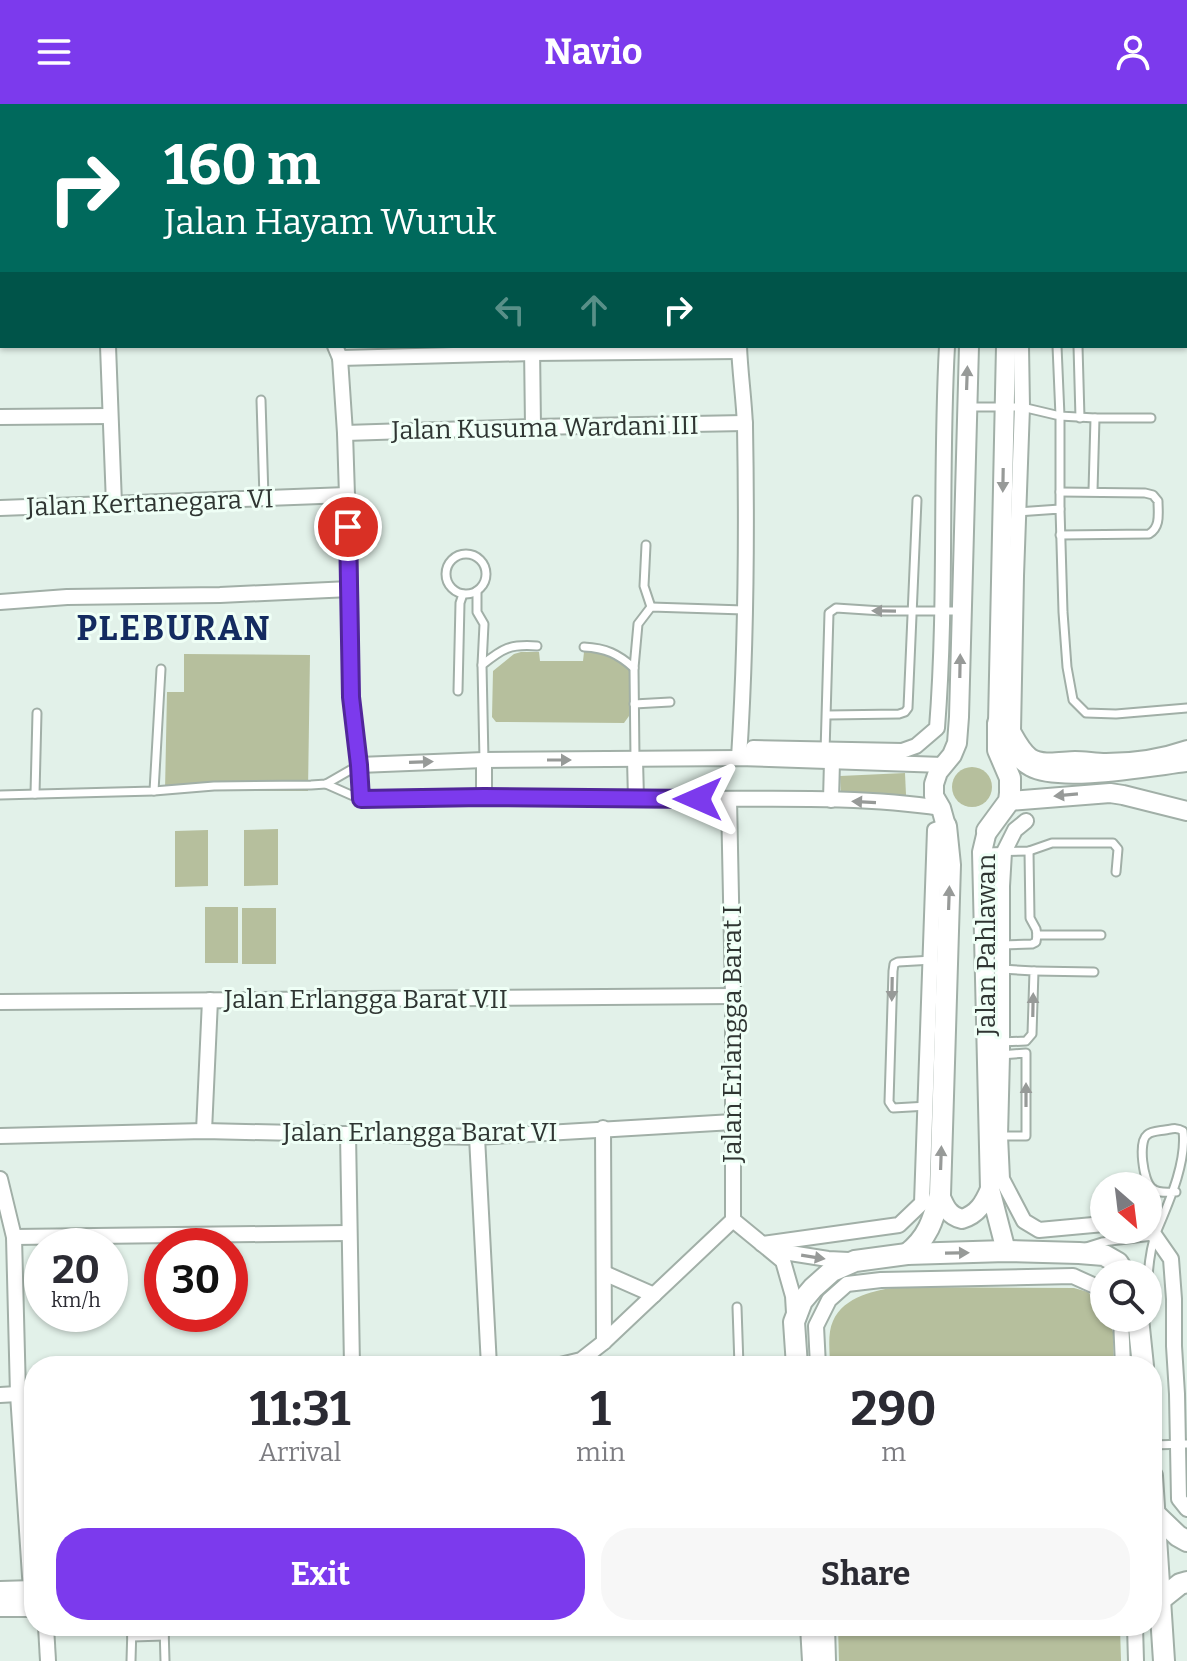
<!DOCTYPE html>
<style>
body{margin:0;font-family:Bitter,serif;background:#f7f7f7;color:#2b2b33;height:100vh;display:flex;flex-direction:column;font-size:30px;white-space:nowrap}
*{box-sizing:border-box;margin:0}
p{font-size:26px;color:#7c7c81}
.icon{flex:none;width:44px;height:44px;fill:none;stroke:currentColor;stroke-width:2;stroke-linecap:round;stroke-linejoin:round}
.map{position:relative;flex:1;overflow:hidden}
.panel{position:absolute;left:24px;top:1252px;width:1138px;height:280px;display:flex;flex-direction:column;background:#fff;border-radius:32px;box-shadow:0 2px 6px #0004}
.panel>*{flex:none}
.guide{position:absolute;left:0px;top:0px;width:1188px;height:244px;box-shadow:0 2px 6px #0004;background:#00695c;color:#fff;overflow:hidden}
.needle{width:52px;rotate:152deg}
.buttons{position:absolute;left:1090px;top:1068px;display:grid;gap:16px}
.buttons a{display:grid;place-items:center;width:72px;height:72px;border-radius:50%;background:#fff;box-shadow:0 2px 6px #0004;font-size:40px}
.speed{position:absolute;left:24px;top:1124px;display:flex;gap:16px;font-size:40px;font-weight:700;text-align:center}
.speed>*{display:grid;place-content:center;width:104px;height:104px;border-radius:50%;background:#fff;box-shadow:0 2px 6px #0004;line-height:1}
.speed small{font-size:20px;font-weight:400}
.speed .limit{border:12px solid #d22;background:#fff;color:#111}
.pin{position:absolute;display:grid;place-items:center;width:68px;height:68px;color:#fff;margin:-34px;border:4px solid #fff;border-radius:50%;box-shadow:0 2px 8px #0007}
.me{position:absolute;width:88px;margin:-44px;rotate:270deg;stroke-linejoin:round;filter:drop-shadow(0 0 6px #0008)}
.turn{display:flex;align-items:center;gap:28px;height:168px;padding:0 32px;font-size:36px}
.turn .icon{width:104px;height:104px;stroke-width:2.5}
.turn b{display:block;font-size:56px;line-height:68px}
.lanes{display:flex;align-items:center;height:76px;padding:0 32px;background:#0003;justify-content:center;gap:40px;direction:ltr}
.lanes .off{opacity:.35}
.eta{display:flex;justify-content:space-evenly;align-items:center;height:136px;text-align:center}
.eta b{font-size:48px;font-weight:700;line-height:56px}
.button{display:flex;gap:16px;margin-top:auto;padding:16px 32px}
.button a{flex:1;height:92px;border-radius:32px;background:#7c3aed;color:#fff;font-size:32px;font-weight:700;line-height:92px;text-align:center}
.button a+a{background:#f7f7f7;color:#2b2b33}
header{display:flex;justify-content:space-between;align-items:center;height:104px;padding:0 32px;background:#7c3aed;color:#fff;font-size:36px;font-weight:700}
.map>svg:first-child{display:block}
.green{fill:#b6bf9d}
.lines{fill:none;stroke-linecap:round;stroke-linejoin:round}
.lane-casing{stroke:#a1afa7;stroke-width:11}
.street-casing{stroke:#a1afa7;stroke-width:18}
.secondary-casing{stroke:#a1afa7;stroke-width:22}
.primary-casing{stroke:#a1afa7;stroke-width:24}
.lane{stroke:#fff;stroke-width:7}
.street{stroke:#fff;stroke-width:14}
.secondary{stroke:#fff;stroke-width:18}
.primary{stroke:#fff;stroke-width:20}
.oneway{fill:#979a98}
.route-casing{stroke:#51269a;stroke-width:20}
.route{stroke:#7c3aed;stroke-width:14}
.labels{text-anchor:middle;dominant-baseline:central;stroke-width:6;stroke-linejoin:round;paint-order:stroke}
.street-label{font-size:26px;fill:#2f3532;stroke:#effff6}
.district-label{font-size:34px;font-weight:bold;letter-spacing:2px;fill:#142b60;stroke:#effff6}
</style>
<header><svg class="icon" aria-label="menu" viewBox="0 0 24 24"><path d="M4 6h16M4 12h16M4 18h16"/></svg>Navio<svg class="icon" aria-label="person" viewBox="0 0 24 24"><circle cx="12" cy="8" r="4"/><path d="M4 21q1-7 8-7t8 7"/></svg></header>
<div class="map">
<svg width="1187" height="1557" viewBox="0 0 1187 1557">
<rect width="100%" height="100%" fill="#e2f1e9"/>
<!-- green -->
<g class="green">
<path d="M521,548H539L540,557H583L584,548C607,548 614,552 630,567L629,612L624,619L496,618L492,613L493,567L514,550Z"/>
<polygon points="184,550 310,551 308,687 165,687 167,588 184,588"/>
<circle cx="972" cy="683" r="20"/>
<polygon points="905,669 906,691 841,694 840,672"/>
<polygon points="278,725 278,781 244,782 244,726"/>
<polygon points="208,726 208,782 175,783 175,727"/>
<rect x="205" y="803" width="33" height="56"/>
<rect x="242" y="804" width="34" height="56"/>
<path d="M899,1183L1074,1184L1088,1188L1104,1208V1214H1108L1113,1228L1114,1262H830C830,1248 827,1230 833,1217C844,1192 876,1186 899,1183Z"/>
<polygon points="838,1522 1120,1522 1121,1557 839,1557"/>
</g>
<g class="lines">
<!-- lane casing -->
<g class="lane-casing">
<g id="lane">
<polyline points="1186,200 1187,200"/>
<polyline points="1057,242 1060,312 1095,314 1151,314"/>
<polyline points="1078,242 1080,314"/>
<polyline points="261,296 264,394"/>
<polyline points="968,303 1022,303 1060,312 1060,405"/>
<polyline points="1093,387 1095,314"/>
<polyline points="1017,408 1060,405 1063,508 1067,563 1073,596 1086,609 1116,610 1187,604"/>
<path d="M1060,431L1149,430C1161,423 1158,409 1158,397L1153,391L1145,389L1060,388"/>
<polyline points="646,441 644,482 651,503"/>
<circle cx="466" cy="470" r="20"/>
<polyline points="477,487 477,508 484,520 482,561"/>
<path d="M584,543C606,544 618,550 634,564"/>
<polyline points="458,587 460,499 463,490"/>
<polyline points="634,600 670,598"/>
<polyline points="828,611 899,610 905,608 908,604 917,396"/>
<polyline points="825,648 829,509 836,504 882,507 959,507"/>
<polyline points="635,655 634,564 638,520 651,503 744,506"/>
<path d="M484,656L482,561C503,544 510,540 537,542"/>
<polyline points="326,680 360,695"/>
<polyline points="154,687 161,565"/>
<polyline points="35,690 37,609"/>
<polyline points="0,691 154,687 214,682 311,681 326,680 359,661"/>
<polyline points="1029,747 1030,814 1036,825 1037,831"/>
<polyline points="983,748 1029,747 1052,739 1113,739 1118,745 1116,768"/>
<polyline points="1037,831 1101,831"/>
<polyline points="1002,841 1032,840 1036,838 1037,831"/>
<polyline points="985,864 1034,867 1032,930 1026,937 1000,938"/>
<polyline points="1034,867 1094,868"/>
<polyline points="928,1002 893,1004 889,998 893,867 894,860 898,858 933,856"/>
<polyline points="999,1032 1026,1032 1026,949 1000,951"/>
<polyline points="1086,1143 1102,1138 1153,1132"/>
<path d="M1148,1173C1149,1159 1151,1142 1156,1129C1168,1100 1187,1059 1183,1027C1176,1023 1172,1025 1165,1026C1159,1027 1151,1027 1147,1031C1138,1038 1143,1077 1152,1084C1158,1090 1168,1088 1176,1088"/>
<polyline points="737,1203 739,1262"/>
<polyline points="1152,1341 1187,1340"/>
<polyline points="164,1522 165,1557"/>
<polyline points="132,1533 164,1532"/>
<polyline points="131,1557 132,1522"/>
</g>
</g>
<!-- street casing -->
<g class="street-casing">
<g id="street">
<polyline points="321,0 321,2"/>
<polyline points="807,0 901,2"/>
<polyline points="956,0 956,2"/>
<polyline points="403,2 430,0"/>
<polyline points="739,2 739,0"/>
<polyline points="979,2 1005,0"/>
<polyline points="1029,2 1029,0"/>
<polyline points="0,111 2,111"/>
<polyline points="0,213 2,213"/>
<polyline points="108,242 114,400"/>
<polyline points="335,242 340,254 345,329 350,485"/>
<polyline points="532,242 533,323"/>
<path d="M739,242C740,269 744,295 745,322C747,432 746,544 739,654"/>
<path d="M1021,242L1022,303L1016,472L1013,627C1018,636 1023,646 1031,652C1043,660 1062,655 1075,655C1085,655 1096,657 1106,657C1134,657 1161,653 1187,644"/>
<polyline points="340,254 533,249 739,247"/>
<polyline points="0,313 110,312"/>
<polyline points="345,329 533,323 745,319"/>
<polyline points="0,404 347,391"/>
<path d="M0,498L67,493L220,491L350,485L351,593L359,661L361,695C473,692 585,694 697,695C776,695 863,692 941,704"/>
<path d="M753,654V644L902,647L916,642L937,624C947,497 940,369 947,242"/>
<polyline points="635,655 636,695"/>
<polyline points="484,656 484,693"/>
<polyline points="359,661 484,656 739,654 943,661"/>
<polyline points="729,695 733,892 733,1116 783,1157 793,1192 794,1209"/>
<polyline points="831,696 832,657"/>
<polyline points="1026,717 1015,726 1004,748 1002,782 1002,951 1000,1032 1002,1075 1024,1117 1039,1126 1104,1120"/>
<polyline points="0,898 733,892"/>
<polyline points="603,1024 604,1238"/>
<polyline points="204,1027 210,896"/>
<polyline points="348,1030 352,1262"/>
<polyline points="0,1032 204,1027 477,1033 733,1018"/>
<polyline points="477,1033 489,1262"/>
<polyline points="0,1075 14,1133 18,1290 31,1487"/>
<polyline points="1148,1126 1155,1132 1171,1155 1174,1195 1174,1242 1177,1290 1179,1395 1187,1405"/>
<polyline points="14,1133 349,1129"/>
<polyline points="762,1140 899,1121 922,1099 935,726 946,722"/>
<polyline points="771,1146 828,1155 849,1156"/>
<polyline points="604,1169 654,1191"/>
<polyline points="1121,1214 1123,1262"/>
<polyline points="556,1262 581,1256 604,1238 733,1116"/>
<polyline points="818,1262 816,1222 829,1196 847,1180 881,1176 1073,1172 1104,1186"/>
<polyline points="0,1291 34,1289"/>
<polyline points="46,1522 48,1557"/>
<polyline points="827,1522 828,1557"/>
<polyline points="1135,1522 1136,1557"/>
</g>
</g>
<!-- secondary casing -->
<g class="secondary-casing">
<g id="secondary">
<polyline points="1013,2 1013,0"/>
<path d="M1006,242L998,619C1007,636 1013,653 1031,663C1060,679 1152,662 1187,658"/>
<polyline points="1009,697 1110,689 1123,691 1187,707"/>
<polyline points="946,722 941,704 934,692 934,680 938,668 952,651 957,639 959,613 969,242"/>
<polyline points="987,727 982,748 990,1085 1006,1147"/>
<path d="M940,1091C945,1103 949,1112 962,1115C978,1110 984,1099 990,1085"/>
</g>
</g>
<!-- primary casing -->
<g class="primary-casing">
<g id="primary">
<polyline points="978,0 978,2"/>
<polyline points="987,727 1009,697 1010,689 1010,674 998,646 998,619"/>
<path d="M907,1150C928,1134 933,1116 940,1091L950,761L946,722"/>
<polyline points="1138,1214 1143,1262"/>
<polyline points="797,1262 794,1218 802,1197 813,1184 832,1167 855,1157 907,1150 1006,1147 1079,1149 1104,1151 1118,1159 1125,1170"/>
<polyline points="1152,1372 1164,1557"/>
<polyline points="1155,1410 1178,1432 1187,1437"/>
<polyline points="0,1488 34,1487"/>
<polyline points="1160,1496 1180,1480 1187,1478"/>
<polyline points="0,1502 34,1502"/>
<polyline points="811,1522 813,1557"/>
</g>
</g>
<!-- lane -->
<use href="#lane" class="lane"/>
<!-- street -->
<use href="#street" class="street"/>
<!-- secondary -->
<use href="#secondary" class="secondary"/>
<!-- primary -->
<use href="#primary" class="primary"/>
</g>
<!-- one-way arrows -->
<defs><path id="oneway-solid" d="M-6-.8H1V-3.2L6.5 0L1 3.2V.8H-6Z" transform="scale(2)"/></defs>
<g class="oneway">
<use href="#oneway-solid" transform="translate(967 274) rotate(-88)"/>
<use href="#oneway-solid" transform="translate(1003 376) rotate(91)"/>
<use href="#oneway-solid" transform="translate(884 507) rotate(-179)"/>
<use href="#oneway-solid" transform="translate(960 562) rotate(-89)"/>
<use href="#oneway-solid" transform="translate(559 656)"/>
<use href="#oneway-solid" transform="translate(421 658) rotate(-2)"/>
<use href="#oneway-solid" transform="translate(1066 691) rotate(175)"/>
<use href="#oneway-solid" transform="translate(864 698) rotate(-177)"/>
<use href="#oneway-solid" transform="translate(949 794) rotate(-88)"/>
<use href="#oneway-solid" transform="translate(892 885) rotate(91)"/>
<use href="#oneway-solid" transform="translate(1033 901) rotate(-89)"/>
<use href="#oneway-solid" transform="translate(1026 991) rotate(-90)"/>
<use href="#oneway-solid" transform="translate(941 1054) rotate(-88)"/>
<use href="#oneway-solid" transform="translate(957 1149) rotate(-1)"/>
<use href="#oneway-solid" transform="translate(813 1153) rotate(9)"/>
</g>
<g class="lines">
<!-- route casing -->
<g class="route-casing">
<polyline id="route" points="348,423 351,593 359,661 361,695 484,693 698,695"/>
</g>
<!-- route -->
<use href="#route" class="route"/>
</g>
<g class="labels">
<!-- street labels -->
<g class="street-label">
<text transform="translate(545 324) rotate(-1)">Jalan Kusuma Wardani III</text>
<text transform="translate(150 399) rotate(-2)">Jalan Kertanegara VI</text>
<text transform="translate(986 841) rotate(-90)">Jalan Pahlawan</text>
<text x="366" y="895">Jalan Erlangga Barat VII</text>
<text transform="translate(732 930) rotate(-90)">Jalan Erlangga Barat I</text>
<text x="420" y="1028">Jalan Erlangga Barat VI</text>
</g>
<!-- district labels -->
<g class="district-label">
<text x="174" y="524">PLEBURAN</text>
</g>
</g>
</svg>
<div class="buttons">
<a><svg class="needle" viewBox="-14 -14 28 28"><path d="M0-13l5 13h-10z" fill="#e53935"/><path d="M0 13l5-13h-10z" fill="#7c7c81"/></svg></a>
<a><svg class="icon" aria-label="search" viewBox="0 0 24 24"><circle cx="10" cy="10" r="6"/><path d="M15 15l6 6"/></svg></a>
</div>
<div class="speed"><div>20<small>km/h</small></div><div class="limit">30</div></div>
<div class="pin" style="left:348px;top:423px;background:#d93025"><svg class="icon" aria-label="arrive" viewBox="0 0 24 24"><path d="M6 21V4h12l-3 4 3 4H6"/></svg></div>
<svg class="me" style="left:698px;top:695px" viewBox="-20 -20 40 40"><path d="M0-17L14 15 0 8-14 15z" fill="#7c3aed" stroke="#fff" stroke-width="4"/></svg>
<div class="guide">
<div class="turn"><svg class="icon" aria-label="right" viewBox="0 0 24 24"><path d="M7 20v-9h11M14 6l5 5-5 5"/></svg><div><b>160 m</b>Jalan Hayam Wuruk</div></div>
<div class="lanes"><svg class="icon off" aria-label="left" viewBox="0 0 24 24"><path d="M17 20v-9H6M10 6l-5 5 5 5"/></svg><svg class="icon off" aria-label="ahead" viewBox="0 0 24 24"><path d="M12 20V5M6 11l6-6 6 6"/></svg><svg class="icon" aria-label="right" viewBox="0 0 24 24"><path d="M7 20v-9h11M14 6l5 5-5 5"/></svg></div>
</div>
<section class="panel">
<div class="eta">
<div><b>11:31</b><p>Arrival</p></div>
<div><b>1</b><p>min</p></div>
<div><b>290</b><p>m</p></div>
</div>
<div class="button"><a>Exit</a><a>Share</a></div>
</section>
</div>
